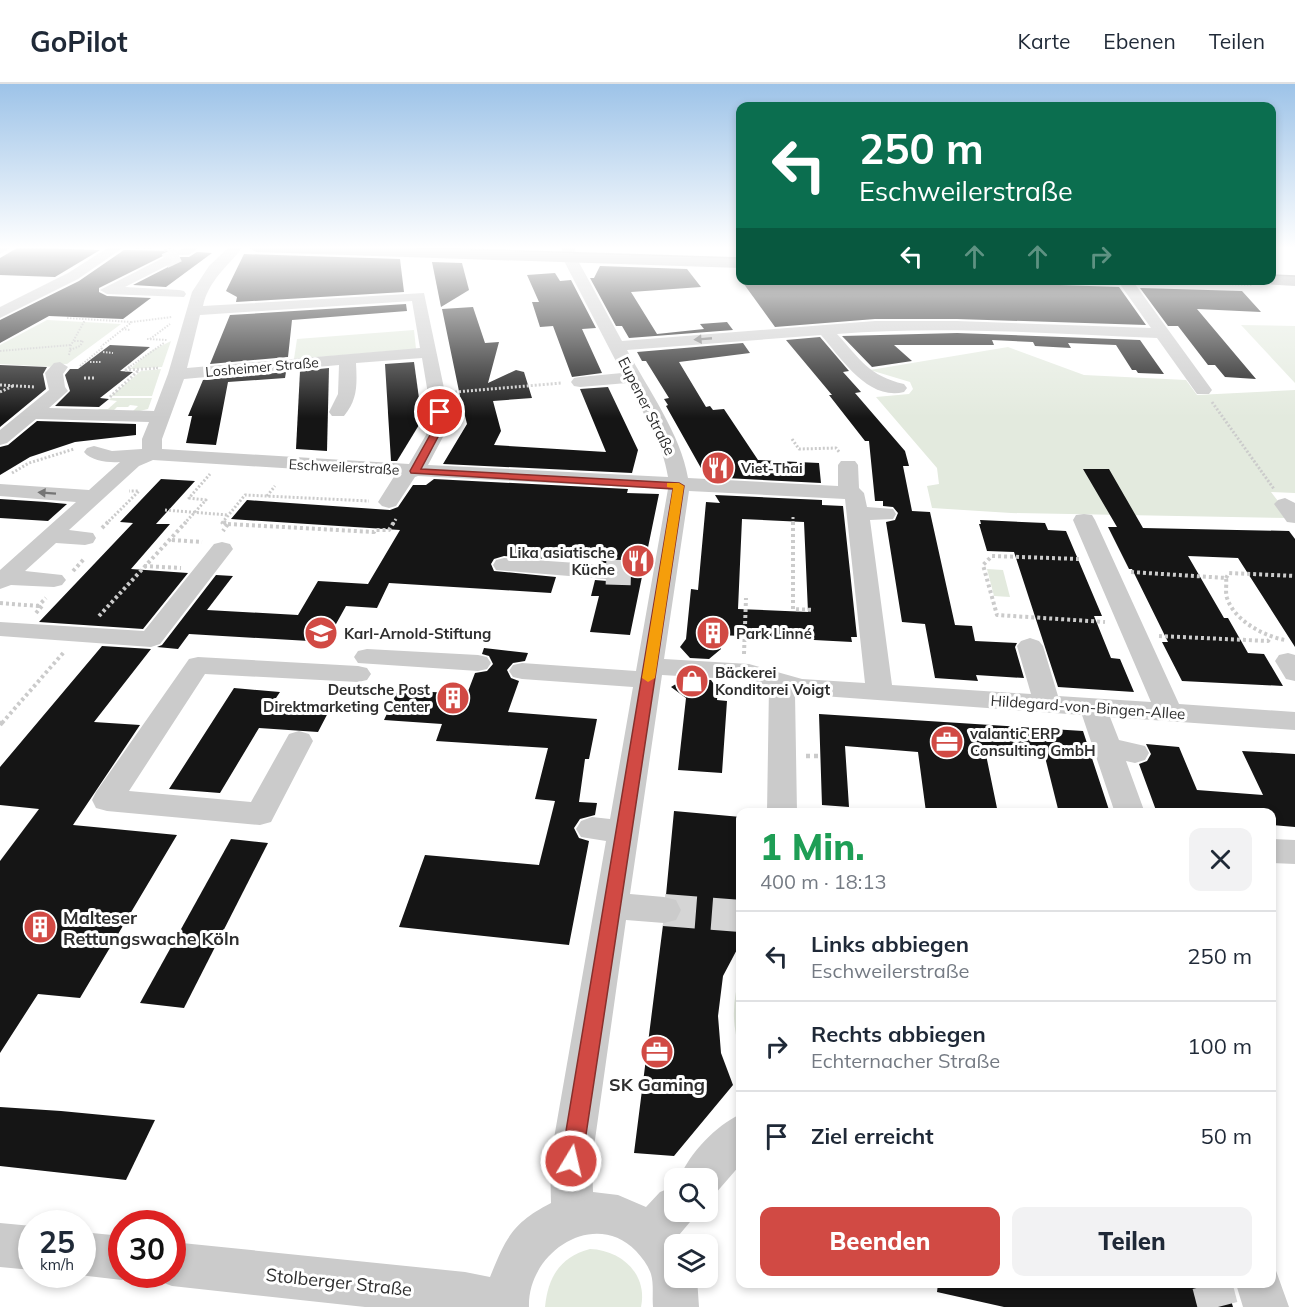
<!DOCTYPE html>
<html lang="de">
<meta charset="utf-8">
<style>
body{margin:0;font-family:Mulish,sans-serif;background:#f2f2f3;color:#1f2937;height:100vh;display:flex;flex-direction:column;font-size:22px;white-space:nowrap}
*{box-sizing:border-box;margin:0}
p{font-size:20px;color:#747a83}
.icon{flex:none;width:33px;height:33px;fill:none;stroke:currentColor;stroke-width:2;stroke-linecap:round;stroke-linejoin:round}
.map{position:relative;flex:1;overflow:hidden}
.side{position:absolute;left:736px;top:724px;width:540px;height:480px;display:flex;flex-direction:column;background:#fff;border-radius:12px;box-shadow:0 3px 9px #0003}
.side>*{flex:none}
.guide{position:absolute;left:736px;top:18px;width:540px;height:183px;border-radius:12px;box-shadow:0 3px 9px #0003;background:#0b6e4f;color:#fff;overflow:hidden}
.fabs{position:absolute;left:664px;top:1084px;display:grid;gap:12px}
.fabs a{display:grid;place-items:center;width:54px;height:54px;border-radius:12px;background:#fff;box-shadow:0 3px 9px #0003;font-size:30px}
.speed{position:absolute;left:18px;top:1126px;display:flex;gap:12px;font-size:30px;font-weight:700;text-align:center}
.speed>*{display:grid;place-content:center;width:78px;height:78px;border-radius:50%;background:#fff;box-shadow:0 3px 9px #0003;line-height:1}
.speed small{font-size:15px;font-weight:400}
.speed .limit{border:9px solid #d22;background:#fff;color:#111}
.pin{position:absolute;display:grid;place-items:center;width:51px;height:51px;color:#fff;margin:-26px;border:3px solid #fff;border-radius:50%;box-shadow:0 2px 6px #0007}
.me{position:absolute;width:66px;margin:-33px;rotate:9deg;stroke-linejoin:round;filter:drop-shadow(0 0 4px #0008)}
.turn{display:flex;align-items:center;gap:21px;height:126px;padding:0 24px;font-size:27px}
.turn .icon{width:78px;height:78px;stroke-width:2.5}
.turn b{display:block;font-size:42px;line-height:51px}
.lanes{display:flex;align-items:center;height:57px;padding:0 24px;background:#0003;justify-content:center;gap:30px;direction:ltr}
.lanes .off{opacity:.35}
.round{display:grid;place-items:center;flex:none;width:63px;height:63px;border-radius:12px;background:#f2f2f3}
.headline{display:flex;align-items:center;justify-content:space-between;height:102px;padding:0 24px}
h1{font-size:36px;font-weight:800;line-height:45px;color:#1e9e55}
.action{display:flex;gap:12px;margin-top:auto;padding:12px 24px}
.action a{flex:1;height:69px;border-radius:12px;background:#d14a44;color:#fff;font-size:24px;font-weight:800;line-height:69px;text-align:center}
.action a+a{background:#f2f2f3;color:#1f2937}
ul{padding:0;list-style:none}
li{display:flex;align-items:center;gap:18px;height:90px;padding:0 24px;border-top:2px solid #e0e1e3}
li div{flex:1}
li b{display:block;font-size:22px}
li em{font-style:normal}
header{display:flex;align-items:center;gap:36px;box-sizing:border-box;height:84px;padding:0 30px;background:#fff;border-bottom:2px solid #e0e1e3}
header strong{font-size:28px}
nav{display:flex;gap:33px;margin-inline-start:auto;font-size:21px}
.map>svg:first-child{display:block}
.green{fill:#e3eade}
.building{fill:#151515;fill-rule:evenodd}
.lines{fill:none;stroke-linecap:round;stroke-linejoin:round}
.minor-tunnel-far3{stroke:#d5d5d5;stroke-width:15;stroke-dasharray:15 8;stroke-linecap:butt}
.minor-tunnel-far2{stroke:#d5d5d5;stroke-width:25;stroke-dasharray:25 12;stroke-linecap:butt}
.minor-tunnel-far1{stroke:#d5d5d5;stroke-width:32;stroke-dasharray:32 16;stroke-linecap:butt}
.minor-tunnel{stroke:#d5d5d5;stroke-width:40;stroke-dasharray:40 20;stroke-linecap:butt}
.path-far3{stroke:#cbcbcb;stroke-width:2;stroke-dasharray:1.5 1.5;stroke-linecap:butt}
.path-far2{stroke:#cbcbcb;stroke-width:3;stroke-dasharray:2 2;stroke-linecap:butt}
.path-far1{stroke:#cbcbcb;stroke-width:4;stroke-dasharray:3 3;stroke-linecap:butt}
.path{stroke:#cbcbcb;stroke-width:4.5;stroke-dasharray:4 4;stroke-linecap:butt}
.minor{fill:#cbcbcb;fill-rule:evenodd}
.major{fill:#a6a6a6;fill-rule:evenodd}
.tram{stroke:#838383;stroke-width:1.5}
.rail{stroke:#838383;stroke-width:2;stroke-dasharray:3 2;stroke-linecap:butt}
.oneway{fill:#757575}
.route{fill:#d14a44;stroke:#88302c;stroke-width:1.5}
.slow{fill:#f59e0b}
.labels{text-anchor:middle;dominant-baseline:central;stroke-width:6;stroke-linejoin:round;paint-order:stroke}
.far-street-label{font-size:14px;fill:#2e2e2e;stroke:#fff}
.far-poi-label{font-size:14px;font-weight:bold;fill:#2e2e2e;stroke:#fff;text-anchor:start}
.street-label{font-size:15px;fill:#2e2e2e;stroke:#fff}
.poi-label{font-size:15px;font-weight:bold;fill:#2e2e2e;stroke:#fff;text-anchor:start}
.near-poi-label{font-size:18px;font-weight:bold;fill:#2e2e2e;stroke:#fff;text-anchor:start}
.near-street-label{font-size:18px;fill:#2e2e2e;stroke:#fff}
</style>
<header>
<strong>GoPilot</strong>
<nav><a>Karte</a><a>Ebenen</a><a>Teilen</a></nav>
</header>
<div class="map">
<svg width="1295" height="1223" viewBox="0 0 1295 1223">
<rect width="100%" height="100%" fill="#fff"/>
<!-- green -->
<g class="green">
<polygon points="47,236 121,240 67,280 60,280 55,283 0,280 0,261"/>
<polygon points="1241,241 1295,242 1295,299"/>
<polygon points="414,246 416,265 294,275 297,255"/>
<polygon points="171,257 162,283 130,285 151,267"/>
<polygon points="1008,263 1084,291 1186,296 1197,311 1295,306 1295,409 1271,408 1291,434 1011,429 932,424 927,402 939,400 937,384 876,313 909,310 913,305 910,298 870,286"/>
<polygon points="161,285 152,312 111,312 141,287"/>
<polygon points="111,314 152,314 148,325 131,329 138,322 130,321 128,323 117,323 112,328 96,328 99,325 108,325 117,317 109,316"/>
<polygon points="987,485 1003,486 1010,513 994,512"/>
<path d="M741,889V968C731,942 732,915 741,889Z"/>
<path d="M590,1165C621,1166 648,1190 641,1223H545C548,1193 560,1173 590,1165Z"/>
</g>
<!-- building -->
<g class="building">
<polygon points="17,164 42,164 100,166 55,193 0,191 0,174"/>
<polygon points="124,166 175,167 179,173 189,173 197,168 212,169 166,203 133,201 172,181 174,176 165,171 99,204 99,208 107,212 151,214 123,235 49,232 0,259 0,236 79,197"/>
<polygon points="244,170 400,175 404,208 236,218 237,213 226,207"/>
<polygon points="432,178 462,179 469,206 441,223"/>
<polygon points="600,182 687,185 701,203 631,208 657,250 704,245 700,240 727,238 733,246 629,254 622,242 616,242 590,194 594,194"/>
<polygon points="555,189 560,197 571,196 596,244 582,245 602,289 572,293 553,242 540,243 532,218 539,218 527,191"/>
<polygon points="741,196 912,196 1119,203 1146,241 957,235 875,235 775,243"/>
<polygon points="1140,204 1242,207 1261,228 1197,225 1256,295 1225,293 1215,281 1208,281 1178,242 1168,242"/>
<polygon points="406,220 407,227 292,236 288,273 210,280 230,231"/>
<polygon points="473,223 485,259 499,258 488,299 516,286 524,288 532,314 493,317 501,347 494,361 606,368 580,305 608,303 638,366 632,389 443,380 467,340 462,320 450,321 449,317 460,312 442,225"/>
<polygon points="957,249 1140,256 1164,290 1138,289 1136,286 1132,286 1116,261 1068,259 1071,264 1035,262 1033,258 992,256 994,261 894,261 912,277 872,283 842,252"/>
<polygon points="820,253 849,287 843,288 861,308 855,309 905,367 909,382 903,382 912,427 930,428 955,541 972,542 975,557 1017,559 1015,563 1024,594 976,591 978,597 935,594 925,540 902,538 886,438 895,436 898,429 893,423 883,422 883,417 875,417 869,357 865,357 829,311 832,311 786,256"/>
<polygon points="743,259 750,269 679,278 706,323 710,322 713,326 724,325 758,376 819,379 821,399 706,393 666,322 668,321 664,315 669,314 646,277 642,277 637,268"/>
<polygon points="110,261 150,263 120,287 133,288 100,314 109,315 99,323 55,322 70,307 65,291 70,285 78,285"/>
<polygon points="414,278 422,336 397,377 391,377 385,280"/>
<polygon points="0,281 47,283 43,290 46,305 0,343"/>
<polygon points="329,284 327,367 296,365 300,287"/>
<polygon points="286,288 285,294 228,298 216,361 186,359 192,332 188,332 203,296"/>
<polygon points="37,337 136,340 136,351 75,358 30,373 0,391 0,363 8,361"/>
<polygon points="1083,385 1109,385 1143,444 1289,447 1295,455 1295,563 1238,474 1188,472 1224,534 1228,534 1248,569 1264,570 1283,602 1182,597 1162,558 1168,558 1132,485 1129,485 1108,443 1117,443"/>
<polygon points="161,395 195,397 156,440 170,440 131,485 188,489 143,545 39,538 133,439 120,438"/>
<polygon points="434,395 628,405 627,409 659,410 630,551 590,548 599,512 591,512 595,496 607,497 616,494 620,488 615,481 600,478 602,474 563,472 562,476 504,472 494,475 491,480 494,487 556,493 551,509 389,499 377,524 346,522 326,558 189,550 178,565 157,563 162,561 216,491 233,492 207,526 298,531 318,497 368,500 400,446 231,435 247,416 390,426 398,423 413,401 426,401"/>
<path d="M715,411L822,416V421L843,422L857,553H851L852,558L721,551V565L709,575L690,574L680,563L686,555L691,505L698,506L706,418L720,419ZM742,435L804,438L808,528L738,525Z"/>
<polygon points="0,415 46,418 67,420 48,437 0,434"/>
<polygon points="980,436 1045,439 1048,446 1066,447 1102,532 1094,532 1111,574 1120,575 1134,608 1058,603 1014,468 987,467 979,440 981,440"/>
<polygon points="102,562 151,565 94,638 140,641 73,741 177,751 80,914 38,910 0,969 0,777 39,725 0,721 0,683"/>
<polygon points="484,564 528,569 525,577 513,579 507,586 511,594 519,597 508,628 597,635 589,675 585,675 579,718 597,719 595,731 580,735 574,744 579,754 589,757 569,861 399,843 425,771 539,781 555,717 535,715 548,664 436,657 442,640 384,636 398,606 467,610 475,589 487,587 493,580 489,572 482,570"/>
<polygon points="684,595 711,596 718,606 717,616 727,617 722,689 678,686 686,614 671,603"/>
<polygon points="234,604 280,608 272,620 330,625 318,648 259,644 220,709 169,705"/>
<polygon points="819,630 1083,647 1110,729 1059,729 1043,665 984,661 998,729 926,728 918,668 845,662 849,723 822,721"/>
<polygon points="1146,660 1179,663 1197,706 1263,711 1242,667 1295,670 1295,743 1272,741 1272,729 1157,729 1139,680 1147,677 1151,670"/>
<polygon points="674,727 741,733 741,858 723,892 718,932 721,969 733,1001 674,1072 634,1069 663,841 677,838 683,827 678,815 666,811"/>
<polygon points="231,755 268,759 184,924 140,919"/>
<polygon points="0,1023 61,1027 155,1036 126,1096 0,1082"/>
<polygon points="938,1200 1226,1200 1233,1223 1004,1223 937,1208"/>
</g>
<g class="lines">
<!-- minor-tunnel-far3 -->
<polyline class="minor-tunnel-far3" points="165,177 184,168"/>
<!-- minor-tunnel-far2 -->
<polyline class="minor-tunnel-far2" points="606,488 643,489"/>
<!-- minor-tunnel-far1 -->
<polyline class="minor-tunnel-far1" points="664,826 741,832"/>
<!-- minor-tunnel -->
<polyline class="minor-tunnel" points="1212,1200 1218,1223"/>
<!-- path-far3 -->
<g class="path-far3">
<polyline points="135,164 155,164"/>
<polyline points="1148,197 1252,201"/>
<polyline points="67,234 131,238"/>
<polyline points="122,245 130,246"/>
<polyline points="147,255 167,256"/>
<polyline points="150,255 170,240"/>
<polyline points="103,261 132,238 172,233"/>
<polyline points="70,266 80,262 83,257 73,257"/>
<polyline points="0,267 71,261"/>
<polyline points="103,268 113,269"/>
<polyline points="69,271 71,261 85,236"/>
<polyline points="90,278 101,278"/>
<polyline points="80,282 102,264 101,262"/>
<polyline points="128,284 164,259"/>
<polyline points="153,284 158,284"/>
</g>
<!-- path-far2 -->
<g class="path-far2">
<polyline points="130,283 126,286 158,284"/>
<polyline points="84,294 94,294"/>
<polyline points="0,301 35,303"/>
<polyline points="0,308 13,302"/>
<polyline points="455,308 562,299"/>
<polyline points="110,313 138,287"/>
<polyline points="1212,318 1274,405"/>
<polyline points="792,355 799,365 836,364 840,369"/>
<polyline points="12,389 29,379 74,365"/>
<polyline points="267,412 275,402"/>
<polyline points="165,426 228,431"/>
<polyline points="793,433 793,440"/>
<polyline points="106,440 139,407 129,407"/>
<polyline points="184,440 206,416 189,414 210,390"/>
<polyline points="226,440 222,439 245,411 369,417"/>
<polyline points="393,440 396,435"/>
</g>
<!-- path-far1 -->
<g class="path-far1">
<polyline points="223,438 228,440 223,447"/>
<polyline points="793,438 793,525 814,526"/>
<polyline points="228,440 374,448 375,446 389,446 394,438"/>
<polyline points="102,444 108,438"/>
<polyline points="172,456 202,458"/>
<polyline points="1079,475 992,472 983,481 997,531 1105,538"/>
<polyline points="144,482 181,484"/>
<polyline points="73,487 85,474"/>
<path d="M1131,488L1226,494C1227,500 1225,507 1227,514C1234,536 1263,552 1285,556"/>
<polyline points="1226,494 1229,489 1295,492"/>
<polyline points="0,519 38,522"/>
<polyline points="36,529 42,522 38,522 46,514"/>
<polyline points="99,532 186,438"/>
<polyline points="1159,552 1268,557 1271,553"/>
<polyline points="744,570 746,514"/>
<polyline points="2,639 64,568"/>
</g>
<!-- path -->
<g class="path">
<polyline points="0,641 3,637"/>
<polyline points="806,672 821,672"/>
</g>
<!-- minor -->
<g class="minor">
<polygon points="0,163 12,163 0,170"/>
<polygon points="109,163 124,163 78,195 0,234 0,223 68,189"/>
<polygon points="184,163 200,163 189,171 179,171 177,168"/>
<path d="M229,163H243C227,183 209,196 203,222L424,209L449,328L444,351L428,381L668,393C663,359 643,329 627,299L580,303L574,302L571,298L574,294L580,293L622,289L562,173V163H575L576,173L622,257L875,237H957L1151,244L1117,196H1132L1212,306L1209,310H1197L1157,254C1051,250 943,241 837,250C860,275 869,292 904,300L907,304L904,308C868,317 841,274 821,251L627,266C648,305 681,351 688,394L838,402V381L841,377H855L858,381L859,404L864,409L867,423L893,425L896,430L893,435L870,436L892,601L1031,610L1017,562L1021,557L1030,554L1039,557L1043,562L1058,612L1151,618L1073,436L1076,431L1084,430L1092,431L1095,436L1179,620L1295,628V646L1110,633L1119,656L1145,662L1149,669L1145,676L1135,679L1126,677L1145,729H1115L1082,631L795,610L797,729H767L769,602L748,596L662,591L630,810L664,813L676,816L681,826L676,836L664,839L626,836L592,1077L593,1108L618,1111L646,1123L660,1108L675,1102V1128H694L690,1138L679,1151L684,1161H675V1194H697L699,1223H653C652,1213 654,1200 651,1190C648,1181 643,1175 636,1167C594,1124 527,1169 529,1223H365L172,1202L156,1196L154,1191H172V1158L465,1188L490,1193C506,1154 512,1139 551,1119L550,1077L606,757L581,753L576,745L581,737L592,733L610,735L633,603L522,595L513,593L509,587L513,581L522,579L636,587L668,405L418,392L415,393L396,422L389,424L382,422L378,418L395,391L153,376L139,382L69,446L93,449L96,454L93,459L85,461L56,459L25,487L62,491L66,496L62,501L54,503L11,501L0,505V486L76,418L0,412V400L89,406L120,378C109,379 91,377 84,368L87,364L94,362L112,367L142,365V355L149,338L36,335L7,359L0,361V346L49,306L45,289L54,279L60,278L68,283L63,290L65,303L68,307L49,324L154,327L168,290L192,208L209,182ZM412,217L420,264L187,284L200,231ZM422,274L431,328L426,351L409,380L162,365V355L184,295L339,281L338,310L329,328L332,332H344C358,315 357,300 356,279ZM689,407L845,415L865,599L802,595L749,580L664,575Z"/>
<polygon points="165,173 170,174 172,177 170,180 125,203 179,206 184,207 186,210 184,213 107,210 100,206"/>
<polygon points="1285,414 1295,419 1295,439 1287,438 1274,420 1278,416"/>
<polygon points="222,458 230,460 233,465 160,560 151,563 0,552 0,538 144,547 214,460"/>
<polygon points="504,474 606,481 614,483 618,488 614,493 606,495 496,486 493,481 496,476"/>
<polygon points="367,565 478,571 487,573 491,579 487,585 478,587 358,579 354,573 358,567"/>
<polygon points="1288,569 1295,571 1295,597 1286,595 1275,577 1279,571"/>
<polygon points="198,573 358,582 367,584 371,590 367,596 358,598 205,590 129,707 251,718 289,650 299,647 309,650 313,657 271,738 260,741 107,727 96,724 92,716 96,708 189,575"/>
<polygon points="1272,755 1295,756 1295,780 1272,779"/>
<path d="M741,1030V1080L715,1110L708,1113V1095H679C689,1070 716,1041 741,1030Z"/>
<polygon points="0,1139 32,1142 32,1186 0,1183"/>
<polygon points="82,1148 122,1152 122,1191 135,1191 122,1196 79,1191 82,1191"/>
<polygon points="1272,1183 1275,1184 1289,1223 1243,1223 1236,1200 1272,1200"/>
</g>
<!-- major -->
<g class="major">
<polygon points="248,163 393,163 741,174 741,184 256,168"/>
<polygon points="1272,191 1295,192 1295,202 1264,200 1262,196 1272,196"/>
</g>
<!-- tram -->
<g class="tram">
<polyline points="398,163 741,174"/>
<polyline points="1272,191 1295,192"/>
</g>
<!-- rail -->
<polyline class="rail" points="164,167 173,163"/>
</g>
<!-- one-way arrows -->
<defs><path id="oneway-solid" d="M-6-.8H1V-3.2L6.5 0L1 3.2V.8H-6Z" transform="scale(1.5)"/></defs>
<g class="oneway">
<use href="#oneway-solid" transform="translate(703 255) rotate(175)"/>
<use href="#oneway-solid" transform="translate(47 409) rotate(-176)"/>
</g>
<!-- sky -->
<linearGradient id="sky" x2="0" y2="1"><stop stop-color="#9dc3e8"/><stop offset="0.49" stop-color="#fff"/><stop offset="1" stop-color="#fff" stop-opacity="0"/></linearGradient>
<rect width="1295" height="334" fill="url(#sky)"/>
<!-- route -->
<polygon class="route" points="440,325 445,328 439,351 421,385 679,399 684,402 582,1077 579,1085 571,1088 564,1085 561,1077 673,405 411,389 410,387 430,351 436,328"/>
<!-- slow -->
<polygon class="slow" points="667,399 679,399 684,402 655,594 648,598 642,594 673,404 667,403"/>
<!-- icons -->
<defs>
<g id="restaurant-disc" transform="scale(1.725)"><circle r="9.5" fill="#d14a44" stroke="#fff"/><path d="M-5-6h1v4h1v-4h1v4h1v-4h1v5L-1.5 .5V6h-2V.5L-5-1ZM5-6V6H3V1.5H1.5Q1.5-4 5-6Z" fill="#fff"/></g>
<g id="school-disc" transform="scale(1.725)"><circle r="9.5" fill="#d14a44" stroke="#fff"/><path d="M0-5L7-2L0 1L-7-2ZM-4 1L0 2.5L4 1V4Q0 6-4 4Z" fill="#fff"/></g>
<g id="building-disc" transform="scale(1.725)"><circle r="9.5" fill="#d14a44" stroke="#fff"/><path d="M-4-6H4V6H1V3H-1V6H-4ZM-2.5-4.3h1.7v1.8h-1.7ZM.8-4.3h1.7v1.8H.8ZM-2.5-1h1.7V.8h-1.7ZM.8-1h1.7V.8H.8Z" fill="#fff"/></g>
<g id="shop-disc" transform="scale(1.725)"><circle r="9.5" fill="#d14a44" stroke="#fff"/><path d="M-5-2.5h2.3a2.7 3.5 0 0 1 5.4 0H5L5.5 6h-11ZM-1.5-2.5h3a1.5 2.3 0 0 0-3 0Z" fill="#fff"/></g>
<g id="office-disc" transform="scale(1.725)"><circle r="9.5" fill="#d14a44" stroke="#fff"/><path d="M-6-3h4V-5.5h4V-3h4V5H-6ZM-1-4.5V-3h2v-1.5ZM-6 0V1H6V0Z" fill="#fff"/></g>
</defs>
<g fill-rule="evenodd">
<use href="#restaurant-disc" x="718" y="384"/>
<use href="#restaurant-disc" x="638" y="477"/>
<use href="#school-disc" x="321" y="549"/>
<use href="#building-disc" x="713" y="549"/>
<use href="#shop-disc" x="692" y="597"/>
<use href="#building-disc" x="453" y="614"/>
<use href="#office-disc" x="947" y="658"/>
<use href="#building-disc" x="40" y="843"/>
<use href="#office-disc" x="657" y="968"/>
</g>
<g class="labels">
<!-- far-street labels -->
<g class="far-street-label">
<text transform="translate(262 283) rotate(-5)">Losheimer Straße</text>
<text transform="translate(344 383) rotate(3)">Eschweilerstraße</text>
</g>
<!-- far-poi labels -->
<g class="far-poi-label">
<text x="741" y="384">Viet-Thai</text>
</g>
<!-- street labels -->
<g class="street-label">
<text transform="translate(647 322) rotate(63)">Eupener Straße</text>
<text transform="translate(1088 623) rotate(4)">Hildegard-von-Bingen-Allee</text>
</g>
<!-- poi labels -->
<g class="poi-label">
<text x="615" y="468" text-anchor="end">Lika asiatische<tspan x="615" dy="17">Küche</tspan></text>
<text x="344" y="549">Karl-Arnold-Stiftung</text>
<text x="736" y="549">Park Linné</text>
<text x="715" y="588">Bäckerei<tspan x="715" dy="17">Konditorei Voigt</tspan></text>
<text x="430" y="605" text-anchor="end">Deutsche Post<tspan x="430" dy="17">Direktmarketing Center</tspan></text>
<text x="970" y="649">valantic ERP<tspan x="970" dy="17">Consulting GmbH</tspan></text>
</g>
<!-- near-poi labels -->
<g class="near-poi-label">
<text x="63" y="833">Malteser<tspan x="63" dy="21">Rettungswache Köln</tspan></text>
<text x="657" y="1000" text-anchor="middle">SK Gaming</text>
</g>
<!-- near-street labels -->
<g class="near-street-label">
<text transform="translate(339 1198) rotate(6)">Stolberger Straße</text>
</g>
</g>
</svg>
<div class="fabs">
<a><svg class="icon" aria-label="search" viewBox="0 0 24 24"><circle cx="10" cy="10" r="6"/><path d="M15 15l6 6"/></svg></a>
<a><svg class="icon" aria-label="layers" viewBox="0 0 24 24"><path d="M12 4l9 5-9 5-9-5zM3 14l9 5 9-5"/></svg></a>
</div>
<div class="speed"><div>25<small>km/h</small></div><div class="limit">30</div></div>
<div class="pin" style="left:440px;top:328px;background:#d93025"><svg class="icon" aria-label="arrive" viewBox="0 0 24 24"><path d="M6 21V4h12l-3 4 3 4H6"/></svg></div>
<svg class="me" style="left:571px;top:1077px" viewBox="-20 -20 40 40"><circle r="17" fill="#d14a44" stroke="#fff" stroke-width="3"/><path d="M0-11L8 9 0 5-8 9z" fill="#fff"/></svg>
<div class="guide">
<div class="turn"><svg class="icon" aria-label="left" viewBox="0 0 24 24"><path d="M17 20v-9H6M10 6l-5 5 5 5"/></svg><div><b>250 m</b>Eschweilerstraße</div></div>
<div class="lanes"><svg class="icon" aria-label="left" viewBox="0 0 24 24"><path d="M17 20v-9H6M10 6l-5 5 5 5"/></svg><svg class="icon off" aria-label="ahead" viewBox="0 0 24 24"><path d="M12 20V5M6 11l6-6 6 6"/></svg><svg class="icon off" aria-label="ahead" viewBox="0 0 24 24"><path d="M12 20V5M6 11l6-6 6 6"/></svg><svg class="icon off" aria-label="right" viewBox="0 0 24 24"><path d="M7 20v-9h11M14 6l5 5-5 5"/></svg></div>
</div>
<section class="side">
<div class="headline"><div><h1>1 Min.</h1><p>400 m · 18:13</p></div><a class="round"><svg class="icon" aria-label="close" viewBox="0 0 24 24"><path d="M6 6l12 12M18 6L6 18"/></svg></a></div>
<ul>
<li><svg class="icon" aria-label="left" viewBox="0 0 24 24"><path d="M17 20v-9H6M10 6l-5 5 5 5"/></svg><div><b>Links abbiegen</b><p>Eschweilerstraße</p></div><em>250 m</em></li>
<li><svg class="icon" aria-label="right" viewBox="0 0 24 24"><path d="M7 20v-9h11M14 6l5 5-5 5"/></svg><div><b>Rechts abbiegen</b><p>Echternacher Straße</p></div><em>100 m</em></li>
<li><svg class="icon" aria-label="arrive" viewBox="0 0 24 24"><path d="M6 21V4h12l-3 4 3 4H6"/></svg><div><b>Ziel erreicht</b></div><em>50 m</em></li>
</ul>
<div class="action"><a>Beenden</a><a>Teilen</a></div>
</section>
</div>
